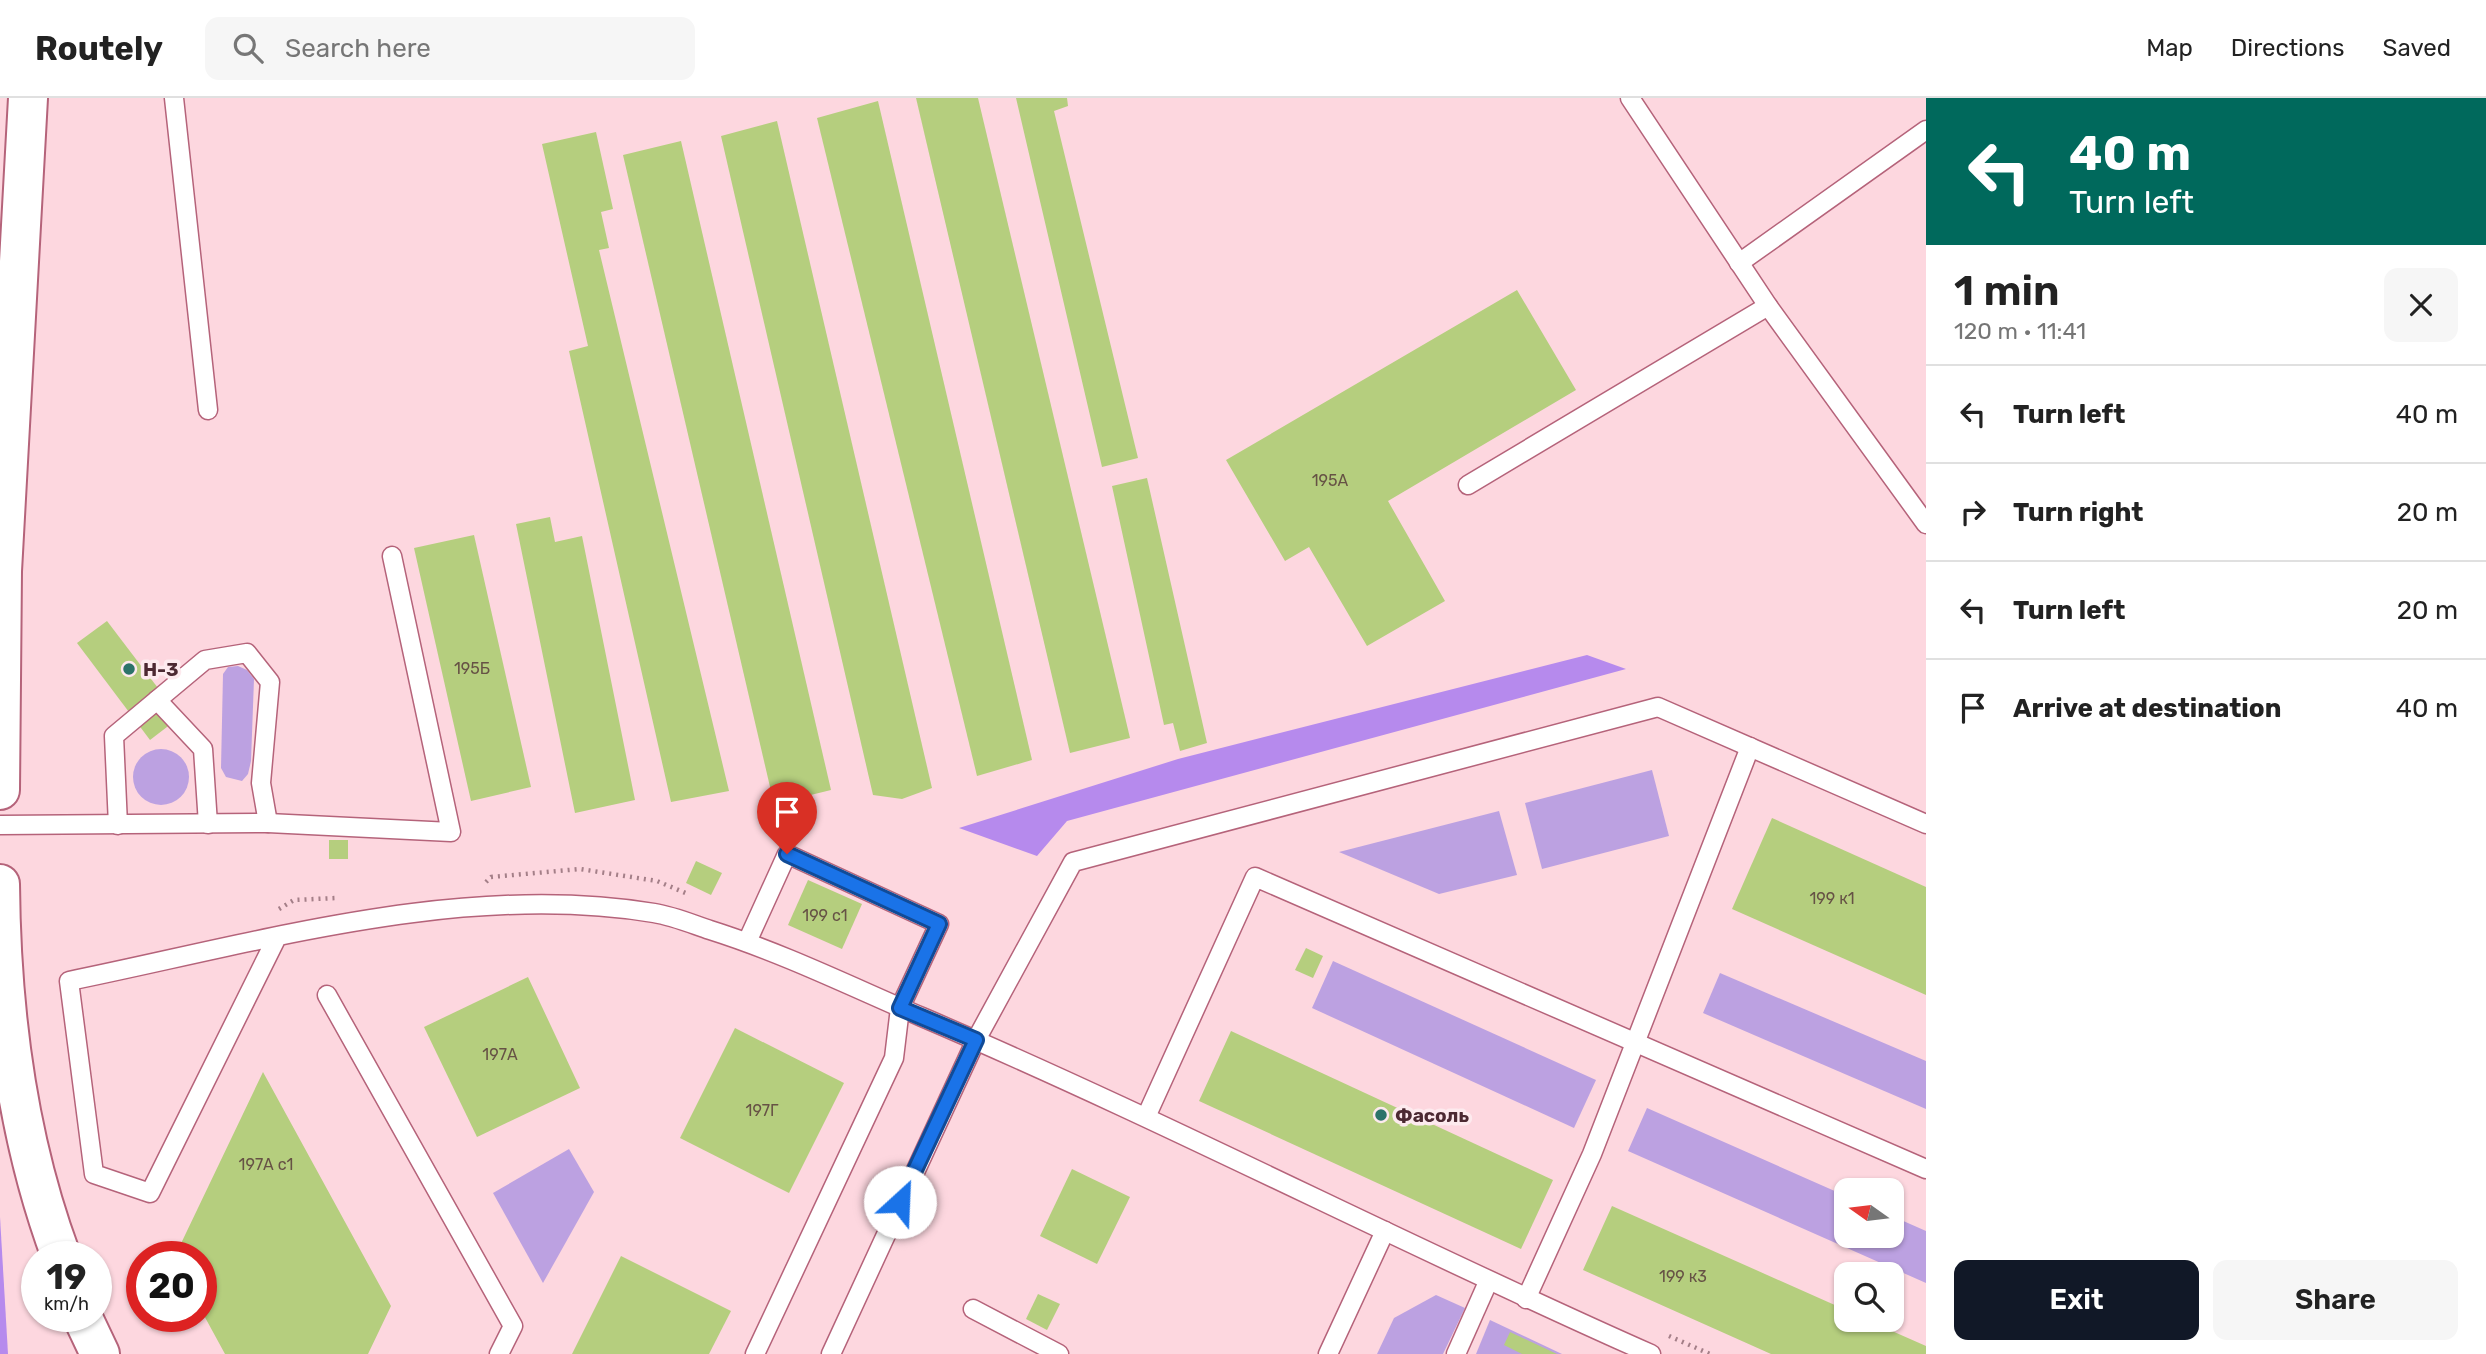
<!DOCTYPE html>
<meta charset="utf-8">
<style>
body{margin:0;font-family:Rubik,sans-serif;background:#f6f6f6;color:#222;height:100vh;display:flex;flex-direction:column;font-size:26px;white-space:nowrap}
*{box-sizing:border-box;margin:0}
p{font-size:23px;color:#767676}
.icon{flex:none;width:38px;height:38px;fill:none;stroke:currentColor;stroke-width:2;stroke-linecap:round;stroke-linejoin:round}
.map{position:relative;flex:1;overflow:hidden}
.side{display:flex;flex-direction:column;background:#fff;width:560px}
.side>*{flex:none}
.top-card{background:#00695c;color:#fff;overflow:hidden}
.needle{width:46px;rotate:284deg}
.controls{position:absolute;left:1834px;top:1080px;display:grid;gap:14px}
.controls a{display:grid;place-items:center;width:70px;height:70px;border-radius:14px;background:#fff;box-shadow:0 2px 5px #0004;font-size:35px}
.speed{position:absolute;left:21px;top:1143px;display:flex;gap:14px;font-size:35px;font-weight:700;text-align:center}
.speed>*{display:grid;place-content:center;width:91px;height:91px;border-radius:50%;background:#fff;box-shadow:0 2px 5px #0004;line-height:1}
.speed small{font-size:18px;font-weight:400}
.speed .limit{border:10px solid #d22;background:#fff;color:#111}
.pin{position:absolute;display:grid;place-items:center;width:60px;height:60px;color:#fff;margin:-72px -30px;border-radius:50% 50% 50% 0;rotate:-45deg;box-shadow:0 0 7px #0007}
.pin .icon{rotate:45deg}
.me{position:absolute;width:77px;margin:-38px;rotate:25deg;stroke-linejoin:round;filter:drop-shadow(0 0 5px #0008)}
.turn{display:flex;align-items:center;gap:24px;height:147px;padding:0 28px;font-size:32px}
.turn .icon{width:91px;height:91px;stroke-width:2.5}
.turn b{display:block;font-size:49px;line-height:60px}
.round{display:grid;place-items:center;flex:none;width:74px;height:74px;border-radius:14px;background:#f6f6f6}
.summary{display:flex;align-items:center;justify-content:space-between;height:119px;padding:0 28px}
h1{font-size:42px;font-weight:600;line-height:52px}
.button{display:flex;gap:14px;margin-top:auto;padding:14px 28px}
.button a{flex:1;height:80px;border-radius:14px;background:#111827;color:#fff;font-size:28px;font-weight:600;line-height:80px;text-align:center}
.button a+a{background:#f6f6f6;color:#222}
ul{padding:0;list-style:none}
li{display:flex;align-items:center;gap:21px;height:98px;padding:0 28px;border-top:2px solid #e0e0e0}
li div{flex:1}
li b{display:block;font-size:26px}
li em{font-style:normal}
header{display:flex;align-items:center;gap:42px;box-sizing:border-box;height:98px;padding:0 35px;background:#fff;border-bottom:2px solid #e0e0e0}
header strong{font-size:33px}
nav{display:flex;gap:38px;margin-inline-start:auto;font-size:24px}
.search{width:490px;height:63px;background:#f6f6f6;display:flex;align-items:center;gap:18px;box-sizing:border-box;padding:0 24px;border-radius:14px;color:#767676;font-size:26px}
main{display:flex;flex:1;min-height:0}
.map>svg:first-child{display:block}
.green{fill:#bca1e1}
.forest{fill:#b68aed}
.building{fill:#b5ce7e}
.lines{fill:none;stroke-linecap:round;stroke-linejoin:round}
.service-casing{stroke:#b5637a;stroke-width:21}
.tertiary-casing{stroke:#b5637a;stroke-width:42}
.path{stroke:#a47f88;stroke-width:4.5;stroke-dasharray:2 5;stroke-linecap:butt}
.service{stroke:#fff;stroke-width:18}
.tertiary{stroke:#fff;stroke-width:38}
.route-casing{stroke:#114b97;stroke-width:18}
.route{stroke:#1a73e8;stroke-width:12}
.poi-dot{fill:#2c7369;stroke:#fdeaee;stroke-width:2.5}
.labels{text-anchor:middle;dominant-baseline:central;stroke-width:7;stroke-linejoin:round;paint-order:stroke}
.number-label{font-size:16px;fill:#665245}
.poi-label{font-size:19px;font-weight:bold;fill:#4c2932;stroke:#fdeaee;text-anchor:start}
</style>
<header>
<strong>Routely</strong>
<div class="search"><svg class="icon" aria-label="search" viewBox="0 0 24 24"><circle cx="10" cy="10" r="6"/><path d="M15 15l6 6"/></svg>Search here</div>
<nav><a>Map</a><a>Directions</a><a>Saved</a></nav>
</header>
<main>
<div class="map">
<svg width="1926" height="1256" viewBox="0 0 1926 1256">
<rect width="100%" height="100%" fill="#fdd7df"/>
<!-- green -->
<g class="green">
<polygon points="238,568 247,572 254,581 251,663 248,676 242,683 226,679 221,670 223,576 228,569"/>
<circle cx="161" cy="679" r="28"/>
<polygon points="1652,672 1669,738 1542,771 1525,705"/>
<polygon points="1499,713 1517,777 1439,796 1339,754"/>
<polygon points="1333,863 1596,982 1574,1030 1312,910"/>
<polygon points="1720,875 1926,963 1926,1011 1703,915"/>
<polygon points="1647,1010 1846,1098 1846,1138 1892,1138 1892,1118 1926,1133 1926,1185 1628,1053"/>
<polygon points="569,1051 594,1094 543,1185 493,1095"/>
<polygon points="1436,1197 1465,1210 1443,1256 1377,1256 1394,1220"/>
<polygon points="1490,1222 1562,1256 1476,1256"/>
</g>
<!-- forest -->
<g class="forest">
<polygon points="1587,557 1626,571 1067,723 1037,758 959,730 1178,661"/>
<polygon points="0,1119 8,1256 0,1256"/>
</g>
<!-- building -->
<g class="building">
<polygon points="916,0 978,0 1130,640 1070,655"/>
<polygon points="1016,0 1067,0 1068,8 1054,13 1138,360 1102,369"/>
<polygon points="878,3 1032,662 977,678 817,20"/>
<polygon points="777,23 932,690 902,701 873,697 721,38"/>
<polygon points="596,34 613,111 601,114 609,150 599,152 729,693 671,704 569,253 588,248 542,46"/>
<polygon points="681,43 831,692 774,706 623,57"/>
<polygon points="1517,192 1576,292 1388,403 1445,503 1367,548 1309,449 1285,463 1226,362"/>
<polygon points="1147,380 1207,645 1180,653 1173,625 1164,627 1112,388"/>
<polygon points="550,419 555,444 582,438 635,702 575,715 516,426"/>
<polygon points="474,437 531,689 471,703 414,450"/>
<polygon points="107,523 180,619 150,642 77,545"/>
<polygon points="1772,720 1926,789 1926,897 1732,811"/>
<rect x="329" y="742" width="19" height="19"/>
<polygon points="696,763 722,775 711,797 686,785"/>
<polygon points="808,782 862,806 842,851 788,827"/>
<polygon points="1306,850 1323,858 1313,880 1295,872"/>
<polygon points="528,879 580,990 477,1039 424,929"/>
<polygon points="735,930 844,985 789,1095 680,1040"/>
<polygon points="1231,933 1553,1082 1521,1151 1199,1003"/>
<polygon points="263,974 391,1208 368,1256 225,1256 201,1212 201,1158 175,1158"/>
<polygon points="1072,1071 1130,1099 1097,1166 1040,1138"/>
<polygon points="1612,1108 1846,1212 1846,1222 1867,1222 1926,1248 1926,1256 1771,1256 1583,1172"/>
<polygon points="621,1158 731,1213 709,1256 572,1256"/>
<polygon points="1038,1196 1060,1206 1047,1232 1026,1221"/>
<polygon points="1510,1234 1557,1256 1522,1256 1504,1247"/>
</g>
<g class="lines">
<!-- service casing -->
<g class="service-casing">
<g id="service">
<polyline points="174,0 208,312"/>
<polyline points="1630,0 1768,208 1926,426"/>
<polyline points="1739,165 1926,32"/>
<polyline points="1468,387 1768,208"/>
<polyline points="157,602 203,651 208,726"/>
<polyline points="0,727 268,725 451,734 392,458"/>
<polyline points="118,727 114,638 205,562 247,555 270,584 261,685 268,725"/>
<path d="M276,841L150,1095L94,1076L69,883C256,845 463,783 654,815C673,818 692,826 710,832C783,855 852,889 922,919C1168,1024 1406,1148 1651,1256"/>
<polyline points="747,844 787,756 939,826 900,910 894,960 755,1256"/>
<polyline points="327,897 513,1228 499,1256"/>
<polyline points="1146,1019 1255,779 1926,1071"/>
<polyline points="1526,1201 1592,1056 1750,649"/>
<polyline points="973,1211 1059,1256"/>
<polyline points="831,1256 976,942 1073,764 1658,609 1926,726"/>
<polyline points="1328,1256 1385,1133"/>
<polyline points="1456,1256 1488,1184"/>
</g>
</g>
<!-- tertiary casing -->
<g class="tertiary-casing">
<g id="tertiary">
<polyline points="0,692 2,473 28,0"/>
<path d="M0,786C1,912 17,1040 61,1158"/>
<polyline points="82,1218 100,1256"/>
</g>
</g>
<!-- path -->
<g class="path">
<polyline points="486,784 491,779 580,771 657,783 688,796"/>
<polyline points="279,811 294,802 337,800"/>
<polyline points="1669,1238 1710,1256"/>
</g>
<!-- service -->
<use href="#service" class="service"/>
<!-- tertiary -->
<use href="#tertiary" class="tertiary"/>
</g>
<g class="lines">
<!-- route casing -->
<g class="route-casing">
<polyline id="route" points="787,756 939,826 900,910 976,942 900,1104"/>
</g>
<!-- route -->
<use href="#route" class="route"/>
</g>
<!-- markers -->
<g class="poi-dot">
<circle cx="129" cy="571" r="7"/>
<circle cx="1381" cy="1017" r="7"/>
</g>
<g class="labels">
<!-- number labels -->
<g class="number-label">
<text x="1330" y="382">195А</text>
<text x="472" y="570">195Б</text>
<text x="1832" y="800">199 к1</text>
<text x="825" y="817">199 с1</text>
<text x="500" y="956">197А</text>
<text x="762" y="1012">197Г</text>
<text x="266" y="1066">197А с1</text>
<text x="1683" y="1178">199 к3</text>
</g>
<!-- poi labels -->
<g class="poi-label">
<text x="143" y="571">Н-3</text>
<text x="1395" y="1017">Фасоль</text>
</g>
</g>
</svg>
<div class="controls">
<a><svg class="needle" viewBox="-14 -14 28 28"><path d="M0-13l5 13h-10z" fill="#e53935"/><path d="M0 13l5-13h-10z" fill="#767676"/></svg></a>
<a><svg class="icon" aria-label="search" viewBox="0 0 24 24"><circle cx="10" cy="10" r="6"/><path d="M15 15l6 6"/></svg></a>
</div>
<div class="speed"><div>19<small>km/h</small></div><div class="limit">20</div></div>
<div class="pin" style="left:787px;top:756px;background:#d93025"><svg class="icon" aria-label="arrive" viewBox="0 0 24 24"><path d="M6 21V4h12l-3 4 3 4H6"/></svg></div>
<svg class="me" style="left:900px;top:1104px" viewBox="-20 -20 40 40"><circle r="19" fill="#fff"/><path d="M0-13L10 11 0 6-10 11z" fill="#1a73e8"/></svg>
</div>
<section class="side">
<div class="top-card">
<div class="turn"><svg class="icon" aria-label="left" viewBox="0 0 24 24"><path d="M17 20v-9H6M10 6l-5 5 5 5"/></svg><div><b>40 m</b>Turn left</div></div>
</div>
<div class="summary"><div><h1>1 min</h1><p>120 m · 11:41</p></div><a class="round"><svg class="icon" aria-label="close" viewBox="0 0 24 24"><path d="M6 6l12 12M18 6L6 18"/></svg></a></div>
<ul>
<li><svg class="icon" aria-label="left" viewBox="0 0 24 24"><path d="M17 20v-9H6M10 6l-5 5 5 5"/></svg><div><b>Turn left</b></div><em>40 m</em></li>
<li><svg class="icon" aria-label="right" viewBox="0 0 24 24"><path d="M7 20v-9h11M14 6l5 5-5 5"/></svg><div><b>Turn right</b></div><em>20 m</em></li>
<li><svg class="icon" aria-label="left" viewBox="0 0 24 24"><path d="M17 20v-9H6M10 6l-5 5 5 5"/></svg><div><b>Turn left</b></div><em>20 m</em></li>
<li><svg class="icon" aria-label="arrive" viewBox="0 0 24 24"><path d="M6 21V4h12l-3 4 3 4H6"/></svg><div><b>Arrive at destination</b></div><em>40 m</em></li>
</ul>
<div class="button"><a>Exit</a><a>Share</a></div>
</section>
</main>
